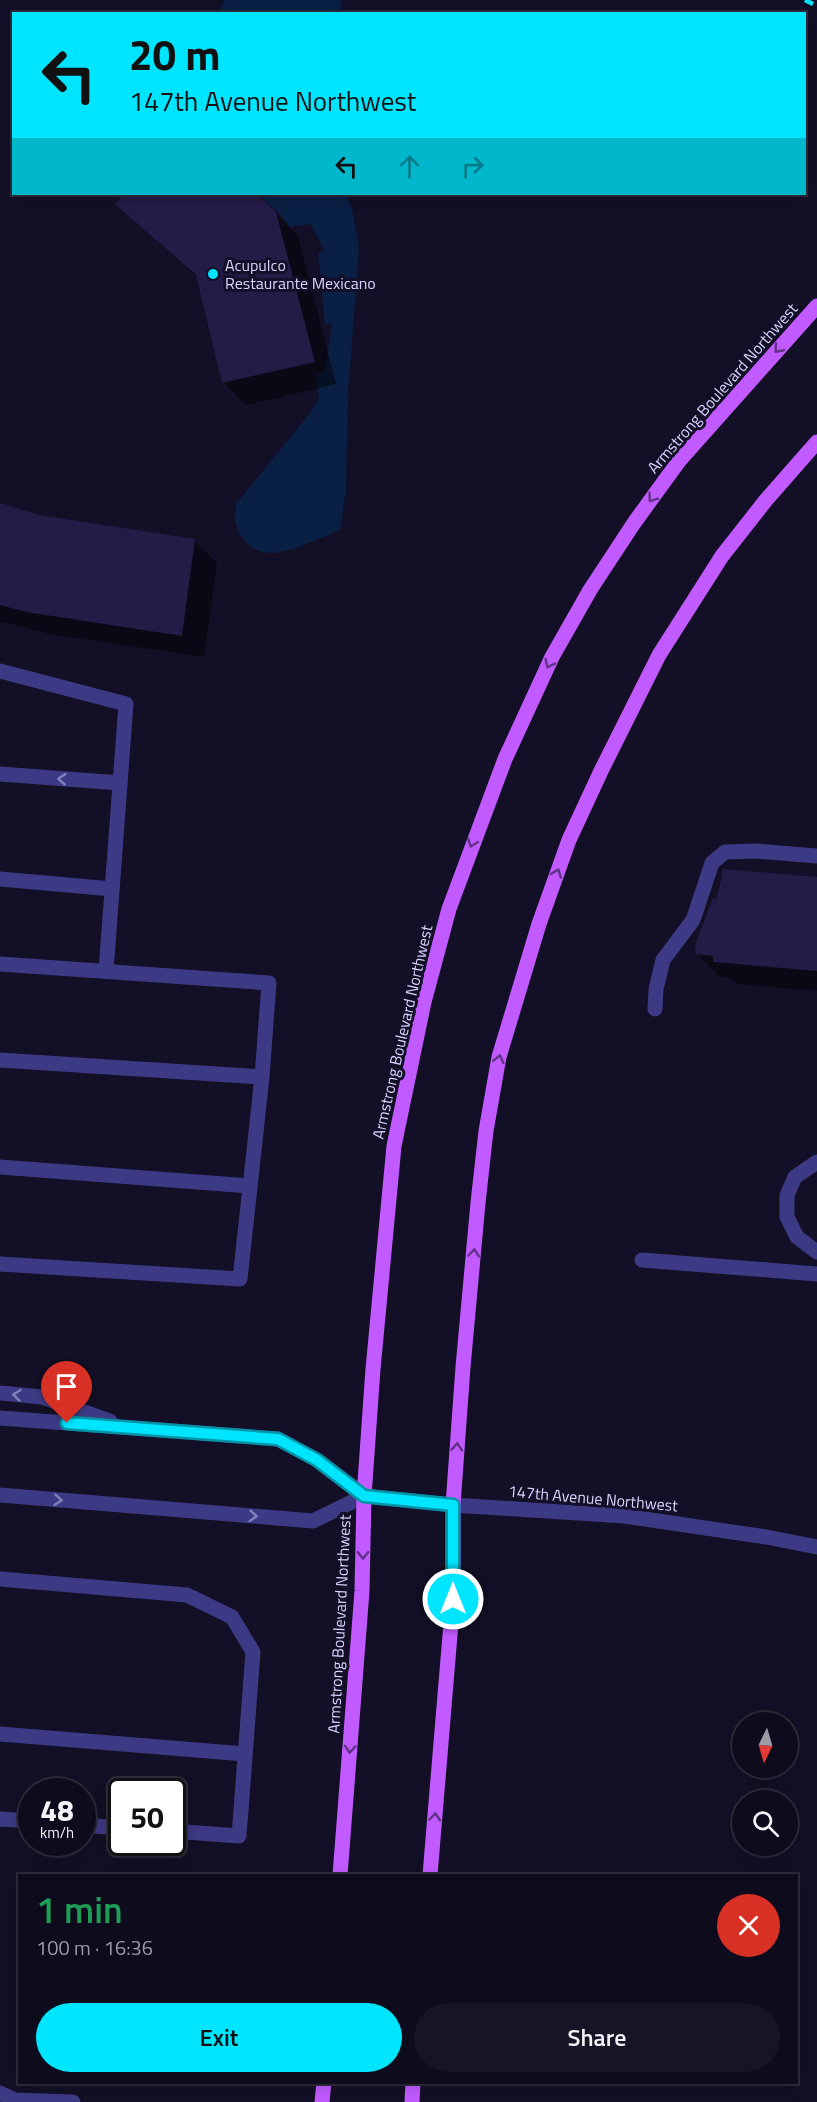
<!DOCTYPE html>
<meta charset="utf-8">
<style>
body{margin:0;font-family:"Titillium Web",sans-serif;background:#171425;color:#f1f3f6;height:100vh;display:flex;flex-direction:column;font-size:22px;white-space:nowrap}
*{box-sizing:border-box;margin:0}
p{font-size:20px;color:#9b9ba3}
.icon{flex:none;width:33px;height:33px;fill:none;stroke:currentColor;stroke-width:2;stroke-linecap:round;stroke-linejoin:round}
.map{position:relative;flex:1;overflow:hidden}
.drawer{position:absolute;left:18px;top:1874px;width:780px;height:210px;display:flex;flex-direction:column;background:#0e0b1c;border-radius:0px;box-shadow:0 3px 15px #0003,0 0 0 2px #2e2b3b}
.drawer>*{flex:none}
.guide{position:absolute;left:12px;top:12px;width:794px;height:183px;border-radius:0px;box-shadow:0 3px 15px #0003,0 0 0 2px #2e2b3b;background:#00e5ff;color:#111;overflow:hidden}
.needle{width:39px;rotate:185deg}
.controls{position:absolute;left:732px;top:1712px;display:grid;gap:12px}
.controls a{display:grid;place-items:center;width:66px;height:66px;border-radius:50%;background:#0e0b1c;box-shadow:0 3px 15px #0003,0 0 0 2px #2e2b3b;font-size:30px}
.speed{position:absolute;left:18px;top:1778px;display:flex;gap:12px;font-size:30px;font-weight:700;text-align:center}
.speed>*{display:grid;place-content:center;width:78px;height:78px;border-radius:50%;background:#0e0b1c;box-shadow:0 3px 15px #0003,0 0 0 2px #2e2b3b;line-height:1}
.speed small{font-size:15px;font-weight:400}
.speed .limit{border:3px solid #111;border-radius:9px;background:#fff;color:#111}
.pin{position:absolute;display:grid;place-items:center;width:51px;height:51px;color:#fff;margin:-62px -26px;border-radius:50% 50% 50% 0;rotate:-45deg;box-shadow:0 0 6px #0007}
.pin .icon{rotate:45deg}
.me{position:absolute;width:66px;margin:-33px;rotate:0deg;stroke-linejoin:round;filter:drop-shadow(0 0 4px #0008)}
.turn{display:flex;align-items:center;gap:21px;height:126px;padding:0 18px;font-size:27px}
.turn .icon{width:78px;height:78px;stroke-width:2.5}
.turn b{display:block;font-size:42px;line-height:51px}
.lanes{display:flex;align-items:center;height:57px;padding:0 18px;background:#0003;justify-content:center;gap:30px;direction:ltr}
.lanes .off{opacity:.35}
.round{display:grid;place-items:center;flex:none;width:63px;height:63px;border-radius:32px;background:#171425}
.overview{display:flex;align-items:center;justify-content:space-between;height:102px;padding:0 18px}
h1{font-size:36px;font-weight:600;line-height:45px;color:#1e9e55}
.cta{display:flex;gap:12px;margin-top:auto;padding:12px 18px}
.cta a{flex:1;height:69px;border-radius:36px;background:#00e5ff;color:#111;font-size:24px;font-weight:600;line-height:69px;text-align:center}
.cta a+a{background:#171425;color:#f1f3f6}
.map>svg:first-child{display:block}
.water{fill:#0a1f44}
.shadow{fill:#0007}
.building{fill:#241b47}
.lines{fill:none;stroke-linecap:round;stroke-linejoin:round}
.minor{stroke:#3d3a85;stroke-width:15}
.major{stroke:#c25bff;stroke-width:15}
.rail{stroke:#00e5ff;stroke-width:4.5;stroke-dasharray:9 8;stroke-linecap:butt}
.oneway{stroke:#623188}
.oneway2{stroke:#837fbc}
.route-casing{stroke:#0095a6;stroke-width:15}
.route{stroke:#00e5ff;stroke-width:10}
.poi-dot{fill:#00e5ff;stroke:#130f26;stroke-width:2}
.labels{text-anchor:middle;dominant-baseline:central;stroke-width:6;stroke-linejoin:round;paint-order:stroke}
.poi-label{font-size:16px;fill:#d9d4ff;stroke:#130f26;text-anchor:start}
.street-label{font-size:16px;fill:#d9d4ff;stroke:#130f26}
</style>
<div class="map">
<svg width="817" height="2102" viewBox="0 0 817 2102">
<rect width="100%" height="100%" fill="#130f26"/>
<!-- water -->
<g class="water">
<polygon points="225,0 342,0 341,13 218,13"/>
<path d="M265,194H346L352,208L359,249L348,395L346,491L340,530C322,537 292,552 273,553C253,554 237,538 235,519C234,514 236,509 236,504L310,413L319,398L316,374L325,370L332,323L325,325L318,254L324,250L311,224L290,227L280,214L262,198Z"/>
</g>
<!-- shadow -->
<g class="shadow">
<polygon points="127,194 252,194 275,213 298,236 336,384 246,405 223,382 198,278 117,204"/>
<polygon points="0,505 39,517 194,541 217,563 204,657 50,634 0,621"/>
<polygon points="817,878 817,991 737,984 731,978 719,976 697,954 717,902"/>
</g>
<!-- building -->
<g class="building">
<polygon points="125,194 256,194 261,198 276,212 315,362 222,383 196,275 115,204"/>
<polygon points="0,503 39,515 195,539 182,636 26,612 0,605"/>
<polygon points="722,869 817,877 817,971 713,962 713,956 695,954 696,942 713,898 716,900 722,876"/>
</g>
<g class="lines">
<!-- minor -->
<g class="minor">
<polyline points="0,671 126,704 106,971"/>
<polyline points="0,774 120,783"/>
<polyline points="0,879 112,889"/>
<polyline points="0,964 269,983 262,1077 240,1279 0,1264"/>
<polyline points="655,1009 656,989 663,960 693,920 712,863 725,852 756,851 817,856"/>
<polyline points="0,1060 262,1077"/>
<polyline points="817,1162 795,1177 787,1195 787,1217 797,1237 817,1252"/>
<polyline points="0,1167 250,1186"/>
<polyline points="642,1260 817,1274"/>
<polyline points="0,1393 42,1397 110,1421"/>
<polyline points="0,1418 278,1439 317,1460 364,1496"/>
<polyline points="0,1495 313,1521 364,1496 453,1505 624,1516 766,1537 817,1547"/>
<polyline points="0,1579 187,1595 232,1617 253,1652 239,1836 172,1831"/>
<polyline points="0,1734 245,1754"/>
<polyline points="0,1819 32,1821"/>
<polyline points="82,1825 122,1828"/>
<polyline points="0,2093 15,2100 73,2102"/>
</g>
<!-- major -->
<g class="major">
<polyline points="340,1875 362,1591 364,1496 373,1369 394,1146 424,1002 449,909 505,759 552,657 590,590 634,523 679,461 817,306"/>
<polyline points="430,1875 453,1599 453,1505 463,1367 478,1203 486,1131 499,1057 539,924 569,840 601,771 659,655 722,556 766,500 817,442"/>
<polyline points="322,2102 324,2082"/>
<polyline points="412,2102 413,2082"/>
</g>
<!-- rail -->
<polyline class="rail" points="805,0 817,6"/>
</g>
<!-- one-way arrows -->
<defs><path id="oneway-chevron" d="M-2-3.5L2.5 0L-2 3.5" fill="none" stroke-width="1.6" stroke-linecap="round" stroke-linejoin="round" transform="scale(1.5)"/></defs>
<g class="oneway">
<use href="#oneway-chevron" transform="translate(778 349) rotate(132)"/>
<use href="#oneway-chevron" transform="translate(652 498) rotate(126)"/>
<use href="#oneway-chevron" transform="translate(549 664) rotate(116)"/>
<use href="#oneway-chevron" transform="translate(472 843) rotate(110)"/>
<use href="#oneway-chevron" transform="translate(557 873) rotate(-70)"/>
<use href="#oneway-chevron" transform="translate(499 1059) rotate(-77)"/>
<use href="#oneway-chevron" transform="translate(474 1253) rotate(-85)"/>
<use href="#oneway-chevron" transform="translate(457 1447) rotate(-86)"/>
<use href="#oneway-chevron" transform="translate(363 1555) rotate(91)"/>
<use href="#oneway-chevron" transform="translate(350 1749) rotate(94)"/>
<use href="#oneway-chevron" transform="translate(435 1817) rotate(-85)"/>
</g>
<g class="oneway2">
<use href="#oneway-chevron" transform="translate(62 779) rotate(-176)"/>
<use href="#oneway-chevron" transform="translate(17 1395) rotate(-174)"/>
<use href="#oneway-chevron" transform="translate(58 1500) rotate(5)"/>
<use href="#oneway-chevron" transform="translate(253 1516) rotate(5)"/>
</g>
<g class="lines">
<!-- route casing -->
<g class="route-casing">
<polyline id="route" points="67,1423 278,1439 317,1460 364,1496 453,1505 453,1599"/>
</g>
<!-- route -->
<use href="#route" class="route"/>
</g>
<!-- markers -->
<circle class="poi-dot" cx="213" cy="274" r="6"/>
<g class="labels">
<!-- poi labels -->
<g class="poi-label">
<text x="225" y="265">Acupulco<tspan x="225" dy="18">Restaurante Mexicano</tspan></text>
</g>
<!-- street labels -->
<g class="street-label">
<text transform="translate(722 388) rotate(-49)">Armstrong Boulevard Northwest</text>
<text transform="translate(402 1032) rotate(-77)">Armstrong Boulevard Northwest</text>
<text transform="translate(593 1498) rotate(5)">147th Avenue Northwest</text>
<text transform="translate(339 1624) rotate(-87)">Armstrong Boulevard Northwest</text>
</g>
</g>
</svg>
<div class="controls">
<a><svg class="needle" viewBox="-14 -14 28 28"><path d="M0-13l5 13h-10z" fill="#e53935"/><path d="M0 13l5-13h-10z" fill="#9b9ba3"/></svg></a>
<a><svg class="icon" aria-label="search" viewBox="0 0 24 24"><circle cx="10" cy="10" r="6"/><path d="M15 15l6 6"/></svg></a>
</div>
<div class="speed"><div>48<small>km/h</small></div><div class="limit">50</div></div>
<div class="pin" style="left:67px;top:1423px;background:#d93025"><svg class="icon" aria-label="arrive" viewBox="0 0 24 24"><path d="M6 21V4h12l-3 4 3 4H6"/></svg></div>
<svg class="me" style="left:453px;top:1599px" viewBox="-20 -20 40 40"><circle r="17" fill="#00e5ff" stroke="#fff" stroke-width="3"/><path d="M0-11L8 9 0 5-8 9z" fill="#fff"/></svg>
<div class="guide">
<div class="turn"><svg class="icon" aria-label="left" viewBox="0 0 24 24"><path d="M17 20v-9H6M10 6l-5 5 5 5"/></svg><div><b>20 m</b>147th Avenue Northwest</div></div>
<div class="lanes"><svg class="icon" aria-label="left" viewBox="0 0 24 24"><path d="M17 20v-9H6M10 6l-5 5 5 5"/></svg><svg class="icon off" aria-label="ahead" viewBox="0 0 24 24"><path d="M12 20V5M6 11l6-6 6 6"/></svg><svg class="icon off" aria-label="right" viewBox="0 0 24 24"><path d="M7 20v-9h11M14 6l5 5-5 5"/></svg></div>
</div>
<section class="drawer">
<div class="overview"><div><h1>1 min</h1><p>100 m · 16:36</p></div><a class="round" style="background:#d93025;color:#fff"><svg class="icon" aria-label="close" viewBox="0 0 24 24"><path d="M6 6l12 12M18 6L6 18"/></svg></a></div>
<div class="cta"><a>Exit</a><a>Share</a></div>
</section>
</div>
